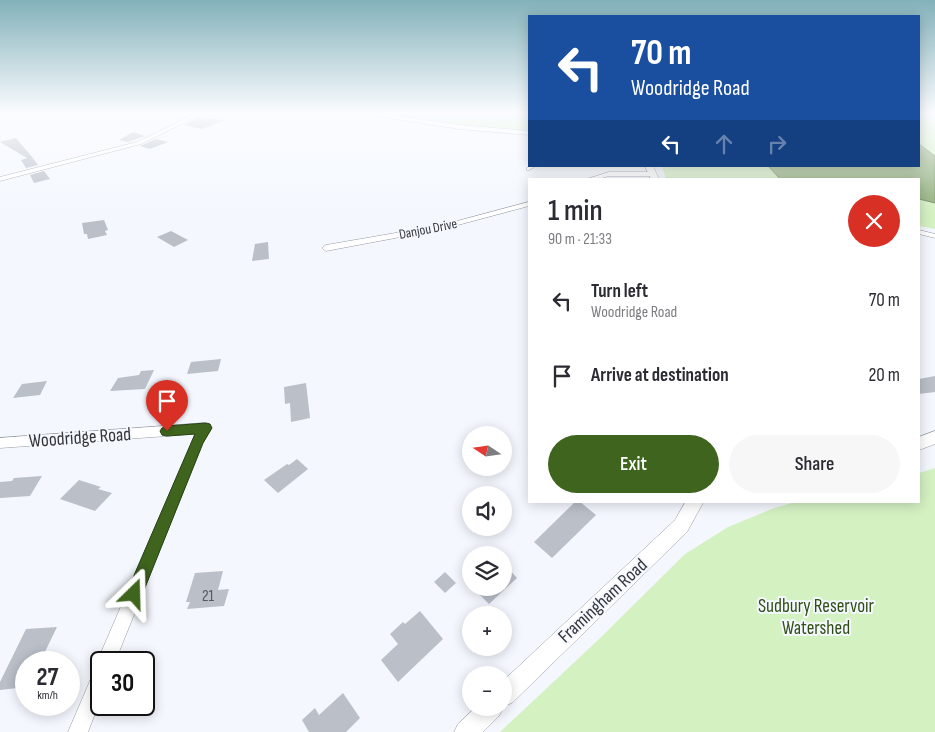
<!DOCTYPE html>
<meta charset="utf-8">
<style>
body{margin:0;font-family:"Sofia Sans Condensed",sans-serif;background:#f7f7f7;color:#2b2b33;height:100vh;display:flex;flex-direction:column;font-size:19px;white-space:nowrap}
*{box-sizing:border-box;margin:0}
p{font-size:16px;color:#7c7c81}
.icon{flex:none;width:28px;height:28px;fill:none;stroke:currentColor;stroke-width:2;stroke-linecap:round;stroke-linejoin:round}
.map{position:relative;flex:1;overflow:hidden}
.sheet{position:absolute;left:528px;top:178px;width:392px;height:325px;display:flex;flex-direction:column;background:#fff;border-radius:0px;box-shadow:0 2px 12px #0003}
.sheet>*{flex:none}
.top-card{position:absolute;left:528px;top:15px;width:392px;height:152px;border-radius:0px;box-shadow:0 2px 12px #0003;background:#1a4fa0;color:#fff;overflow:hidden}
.needle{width:32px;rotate:283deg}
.buttons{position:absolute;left:462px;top:426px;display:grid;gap:10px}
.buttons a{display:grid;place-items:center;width:50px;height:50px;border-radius:50%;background:#fff;box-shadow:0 2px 12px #0003;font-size:25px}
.speed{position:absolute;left:15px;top:651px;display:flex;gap:10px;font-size:25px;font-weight:700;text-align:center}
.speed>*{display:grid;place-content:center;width:65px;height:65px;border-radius:50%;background:#fff;box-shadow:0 2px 12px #0003;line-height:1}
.speed small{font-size:12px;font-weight:400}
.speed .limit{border:2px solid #111;border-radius:8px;background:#fff;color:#111}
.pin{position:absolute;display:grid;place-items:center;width:42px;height:42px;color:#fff;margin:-51px -21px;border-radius:50% 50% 50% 0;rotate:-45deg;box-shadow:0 0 5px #0007}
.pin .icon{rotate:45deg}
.me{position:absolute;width:55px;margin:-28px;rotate:22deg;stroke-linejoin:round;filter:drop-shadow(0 0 4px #0008)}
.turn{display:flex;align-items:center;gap:18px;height:105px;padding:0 20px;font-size:22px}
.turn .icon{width:65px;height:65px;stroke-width:2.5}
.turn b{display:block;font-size:35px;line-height:42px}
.lanes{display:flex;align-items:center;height:48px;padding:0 20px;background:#0003;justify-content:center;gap:25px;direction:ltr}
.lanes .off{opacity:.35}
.round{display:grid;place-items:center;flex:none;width:52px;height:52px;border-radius:26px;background:#f7f7f7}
.overview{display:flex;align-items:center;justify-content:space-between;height:85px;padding:0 20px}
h1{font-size:30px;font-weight:600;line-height:38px}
.action{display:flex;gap:10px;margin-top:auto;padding:10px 20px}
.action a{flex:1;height:58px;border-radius:30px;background:#3e641d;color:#fff;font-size:20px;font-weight:600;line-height:58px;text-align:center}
.action a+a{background:#f7f7f7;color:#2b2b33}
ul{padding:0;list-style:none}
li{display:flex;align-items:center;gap:15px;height:75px;padding:0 20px}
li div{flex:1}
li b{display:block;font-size:19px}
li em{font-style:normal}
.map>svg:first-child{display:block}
.green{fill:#d4f1c2}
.water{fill:#8dad76;stroke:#728964}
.building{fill:#babfc8}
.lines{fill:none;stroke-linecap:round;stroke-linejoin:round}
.service-casing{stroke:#9499a2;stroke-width:4}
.minor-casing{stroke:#9499a2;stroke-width:1}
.tertiary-casing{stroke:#9499a2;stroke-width:1}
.service{stroke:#fff;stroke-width:3}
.minor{fill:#fff;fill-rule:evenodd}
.tertiary{fill:#fff;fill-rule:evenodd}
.route{fill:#3e641d;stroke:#284113}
.labels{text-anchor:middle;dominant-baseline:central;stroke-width:4;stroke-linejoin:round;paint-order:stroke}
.far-street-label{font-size:14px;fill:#34363a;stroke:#f4f8fe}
.near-number-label{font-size:16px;fill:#56585e}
.near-street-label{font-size:19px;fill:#34363a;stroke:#f4f8fe}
.near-park-label{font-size:19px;fill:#2f4e13;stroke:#f4f8fe}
</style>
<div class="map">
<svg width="935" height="732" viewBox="0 0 935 732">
<rect width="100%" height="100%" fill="#f4f8fe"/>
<!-- green -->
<g class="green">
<polygon points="387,113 529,113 529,131 478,127"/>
<polygon points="919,113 935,113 935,229 919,226 919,179 666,179 662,166 919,166"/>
<polygon points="935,468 935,732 500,732 597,641 685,554 728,527 774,508 799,501 919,501 919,473"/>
</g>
<!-- water -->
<polygon class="water" points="919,144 935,156 935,203 919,199 919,179 780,179 768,166 919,166"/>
<!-- building -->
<g class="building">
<polygon points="198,118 226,120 202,129 184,125"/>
<polygon points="133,132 145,136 128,142 119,140"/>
<polygon points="16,138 32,157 38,165 26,168 21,160 27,158 0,142"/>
<polygon points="156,139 168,142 150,149 140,146"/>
<polygon points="44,171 50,179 34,183 30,175"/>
<polygon points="104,220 108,230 105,231 107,235 88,239 87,234 84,234 82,223"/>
<polygon points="171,231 188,240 174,247 157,237"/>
<polygon points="268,242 269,259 252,261 255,244"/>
<polygon points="221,359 218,371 187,374 191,362"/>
<polygon points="154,370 145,389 110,391 118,378 139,375 141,371"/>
<polygon points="935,376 935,392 919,394 919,379"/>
<polygon points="47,381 40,395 13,398 22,384"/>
<polygon points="306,383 310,418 291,422 290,403 285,404 284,387"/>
<polygon points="297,459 308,469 278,493 264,480 287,464 289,465"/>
<polygon points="42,476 30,496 0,498 0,482 12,481 14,478"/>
<polygon points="79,480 101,487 98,489 112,493 95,511 60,499"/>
<polygon points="576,501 579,501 596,515 552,558 534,542"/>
<polygon points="504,564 517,578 489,604 473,588 504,588"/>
<polygon points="223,571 218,590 229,589 224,606 187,609 190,602 186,602 195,573"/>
<polygon points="445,572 456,583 445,593 434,582"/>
<polygon points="420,611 443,639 398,682 381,660 398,644 390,634 403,622 405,624"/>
<polygon points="57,627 40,662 26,662 26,687 0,690 0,682 26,629"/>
<polygon points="343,693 360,718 346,732 309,732 302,720 315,708 319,715"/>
</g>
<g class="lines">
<!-- service casing -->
<g class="service-casing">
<polyline id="service" points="528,169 533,166"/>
</g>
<!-- minor casing -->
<g class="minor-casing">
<g id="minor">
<polygon points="197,113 204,113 141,144 0,181 0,177 137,142"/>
<polygon points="609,172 653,172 656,174 653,176 609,176 599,179 587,179"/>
<polygon points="529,202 529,206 443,229 326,251 322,248 326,245 442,225"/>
<polygon points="919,230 935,234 935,238 919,234"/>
<polygon points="205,423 209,425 211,428 203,443 115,662 101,662 101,698 88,732 68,732 95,669 99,667 97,662 195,434 0,448 0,438"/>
</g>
</g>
<!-- tertiary casing -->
<g class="tertiary-casing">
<g id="tertiary">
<polygon points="357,113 378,113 459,125 529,131 529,135 459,129"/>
<polygon points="645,166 653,166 659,179 651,179"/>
<polygon points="935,431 935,444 919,450 919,437"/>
<polygon points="686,501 704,501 687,532 512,703 504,706 504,680 675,520"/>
<polygon points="475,708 503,708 499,716 483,732 454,732 458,724"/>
</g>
</g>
<!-- service -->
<use href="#service" class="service"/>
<!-- minor -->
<use href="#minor" class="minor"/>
<!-- tertiary -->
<use href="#tertiary" class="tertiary"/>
</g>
<!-- sky -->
<linearGradient id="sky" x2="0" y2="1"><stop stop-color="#83b1ba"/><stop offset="0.52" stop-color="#fafcff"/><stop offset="1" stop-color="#fafcff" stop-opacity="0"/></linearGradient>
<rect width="935" height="216" fill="url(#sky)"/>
<!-- route -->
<polygon class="route" points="206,423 210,424 212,428 203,443 140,600 134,603 129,600 126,594 195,434 167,436 162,435 160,431 162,428 167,426"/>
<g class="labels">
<!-- far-street labels -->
<g class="far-street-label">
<text transform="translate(428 229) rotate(-11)">Danjou Drive</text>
</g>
<!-- near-number labels -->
<g class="near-number-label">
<text x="208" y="596">21</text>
</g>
<!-- near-street labels -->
<g class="near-street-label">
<text transform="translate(80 438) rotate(-4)">Woodridge Road</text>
<text transform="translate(603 601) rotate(-43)">Framingham Road</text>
</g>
<!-- near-park labels -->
<g class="near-park-label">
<text x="816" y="606">Sudbury Reservoir<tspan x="816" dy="22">Watershed</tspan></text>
</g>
</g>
</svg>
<div class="buttons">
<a><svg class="needle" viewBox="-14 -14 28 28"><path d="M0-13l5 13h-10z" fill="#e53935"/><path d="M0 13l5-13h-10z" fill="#7c7c81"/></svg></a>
<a><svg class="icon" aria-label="sound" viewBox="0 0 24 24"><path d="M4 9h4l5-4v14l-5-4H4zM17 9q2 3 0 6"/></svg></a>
<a><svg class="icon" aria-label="layers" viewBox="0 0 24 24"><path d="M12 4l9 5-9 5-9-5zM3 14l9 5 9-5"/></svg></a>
<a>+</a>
<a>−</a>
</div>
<div class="speed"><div>27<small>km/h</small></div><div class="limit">30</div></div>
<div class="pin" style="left:167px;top:431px;background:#d93025"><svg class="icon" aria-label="arrive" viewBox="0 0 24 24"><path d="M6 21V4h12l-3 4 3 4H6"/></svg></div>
<svg class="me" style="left:134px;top:594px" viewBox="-20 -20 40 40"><path d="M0-17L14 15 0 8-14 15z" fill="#3e641d" stroke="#fff" stroke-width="4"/></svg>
<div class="top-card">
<div class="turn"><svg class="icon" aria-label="left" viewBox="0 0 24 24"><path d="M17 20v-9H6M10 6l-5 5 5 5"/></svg><div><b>70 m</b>Woodridge Road</div></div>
<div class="lanes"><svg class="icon" aria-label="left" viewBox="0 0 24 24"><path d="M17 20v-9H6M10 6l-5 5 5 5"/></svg><svg class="icon off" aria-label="ahead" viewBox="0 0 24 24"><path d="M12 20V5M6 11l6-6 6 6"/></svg><svg class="icon off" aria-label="right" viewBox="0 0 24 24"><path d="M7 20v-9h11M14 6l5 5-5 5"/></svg></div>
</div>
<section class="sheet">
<div class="overview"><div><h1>1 min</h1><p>90 m · 21:33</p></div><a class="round" style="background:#d93025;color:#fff"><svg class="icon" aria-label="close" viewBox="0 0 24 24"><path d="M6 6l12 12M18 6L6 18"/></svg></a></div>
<ul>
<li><svg class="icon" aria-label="left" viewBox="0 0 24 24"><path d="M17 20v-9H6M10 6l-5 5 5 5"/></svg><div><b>Turn left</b><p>Woodridge Road</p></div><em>70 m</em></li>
<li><svg class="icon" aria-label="arrive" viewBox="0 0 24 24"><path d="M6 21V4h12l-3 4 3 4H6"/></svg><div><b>Arrive at destination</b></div><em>20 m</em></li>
</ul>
<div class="action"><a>Exit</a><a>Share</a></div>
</section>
</div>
